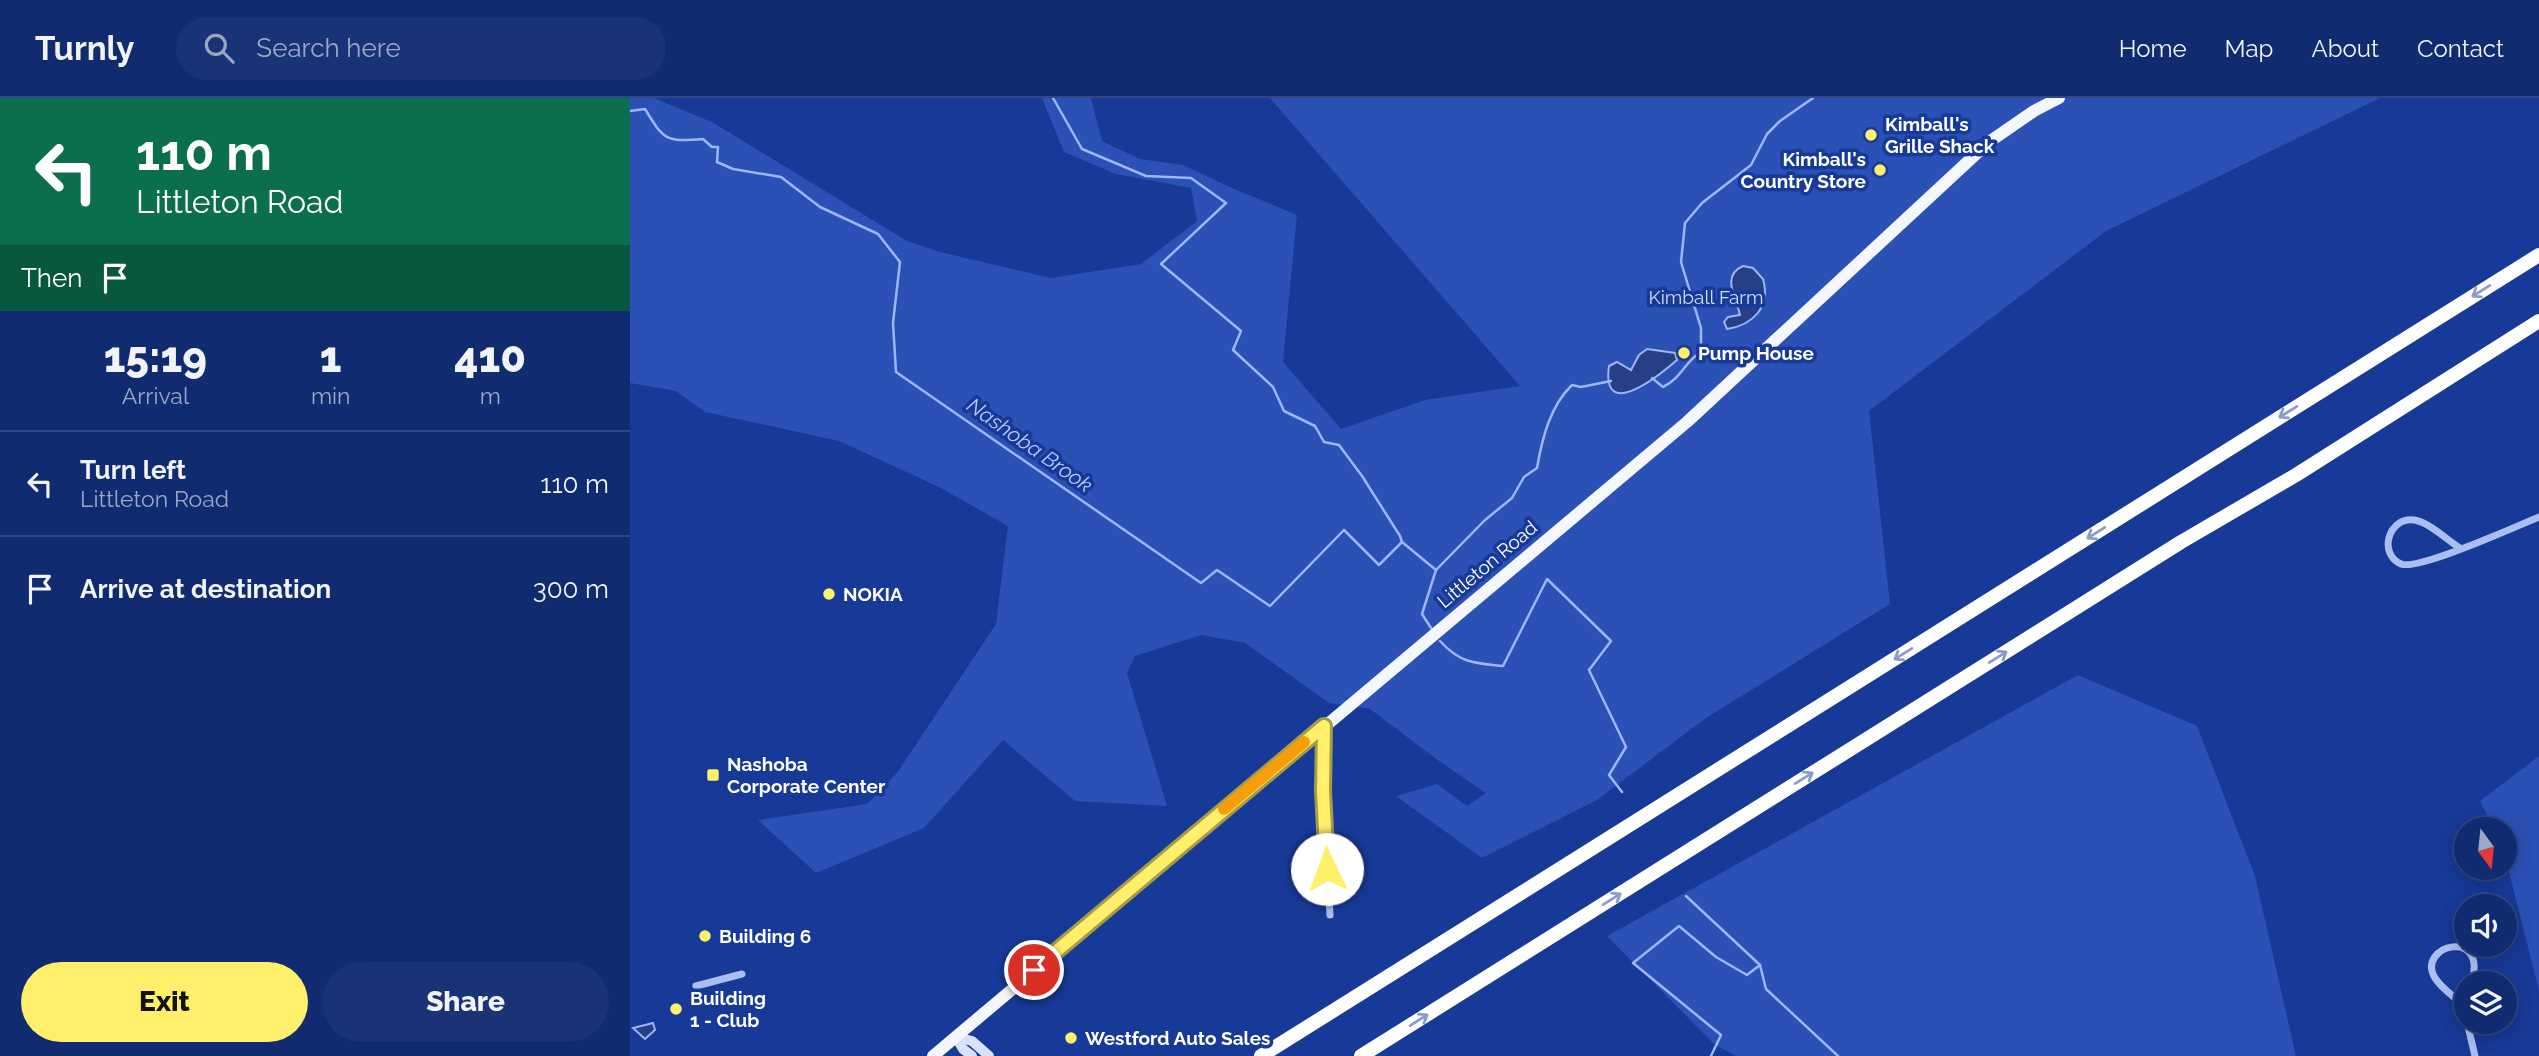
<!DOCTYPE html>
<style>
body{margin:0;font-family:Raleway,sans-serif;background:#1a3376;color:#f1f3f6;height:100vh;display:flex;flex-direction:column;font-size:26px;white-space:nowrap}
*{box-sizing:border-box;margin:0}
p{font-size:23px;color:#9ca7c3}
.icon{flex:none;width:38px;height:38px;fill:none;stroke:currentColor;stroke-width:2;stroke-linecap:round;stroke-linejoin:round}
.map{position:relative;flex:1;overflow:hidden}
.drawer{display:flex;flex-direction:column;background:#112b71;width:630px}
.drawer>*{flex:none}
.guide{background:#0b6e4f;color:#fff;overflow:hidden}
.needle{width:46px;rotate:165deg}
.fabs{position:absolute;left:1824px;top:719px;display:grid;gap:14px}
.fabs a{display:grid;place-items:center;width:63px;height:63px;border-radius:50%;background:#112b71;box-shadow:0 4px 18px #0003,0 0 0 2px #304784;font-size:35px}
.pin{position:absolute;display:grid;place-items:center;width:60px;height:60px;color:#fff;margin:-30px;border:4px solid #fff;border-radius:50%;box-shadow:0 2px 7px #0007}
.me{position:absolute;width:77px;margin:-38px;rotate:357deg;stroke-linejoin:round;filter:drop-shadow(0 0 5px #0008)}
.turn{display:flex;align-items:center;gap:24px;height:147px;padding:0 21px;font-size:32px}
.turn .icon{width:91px;height:91px;stroke-width:2.5}
.turn b{display:block;font-size:49px;line-height:60px}
.then{display:flex;align-items:center;height:66px;padding:0 21px;background:#0003;gap:14px;font-size:26px}
.eta{display:flex;justify-content:space-evenly;align-items:center;height:119px;text-align:center}
.eta b{font-size:42px;font-weight:800;line-height:49px}
.cta{display:flex;gap:14px;margin-top:auto;padding:14px 21px}
.cta a{flex:1;height:80px;border-radius:42px;background:#ffef6b;color:#111;font-size:28px;font-weight:800;line-height:80px;text-align:center}
.cta a+a{background:#1a3376;color:#f1f3f6}
ul{padding:0;list-style:none}
li{display:flex;align-items:center;gap:21px;height:105px;padding:0 21px;border-top:2px solid #304784}
li div{flex:1}
li b{display:block;font-size:26px}
li em{font-style:normal}
header{display:flex;align-items:center;gap:42px;box-sizing:border-box;height:98px;padding:0 35px;background:#112b71;border-bottom:2px solid #304784}
header strong{font-size:33px}
nav{display:flex;gap:38px;margin-inline-start:auto;font-size:24px}
.search{width:490px;height:63px;background:#1a3376;display:flex;align-items:center;gap:18px;box-sizing:border-box;padding:0 24px;border-radius:38px;color:#9ca7c3;font-size:26px}
main{display:flex;flex:1;min-height:0}
.map>svg:first-child{display:block}
.green{fill:#2b50b6}
.water{fill:#273f87;stroke:#9db6f4;stroke-width:2}
.lines{fill:none;stroke-linecap:round;stroke-linejoin:round}
.stream{stroke:#9db6f4;stroke-width:2.5}
.street{stroke:#abbef1;stroke-width:7}
.secondary{stroke:#d9e2fc;stroke-width:10}
.primary{stroke:#f5f7ff;stroke-width:12}
.highway{stroke:#fff;stroke-width:14}
.oneway{stroke:#8b9ccb}
.route-casing{stroke:#a69b46;stroke-width:18}
.route{stroke:#ffef6b;stroke-width:12}
.slow{stroke:#f59e0b;stroke-width:12}
.poi-dot{fill:#ffef6b;stroke:#173997;stroke-width:2.5}
.labels{text-anchor:middle;dominant-baseline:central;stroke-width:7;stroke-linejoin:round;paint-order:stroke}
.poi-label{font-size:19px;font-weight:bold;fill:#fff;stroke:#173997;text-anchor:start}
.park-label{font-size:19px;fill:#d2ddfc;stroke:#173997}
.street-label{font-size:19px;fill:#fff;stroke:#173997}
.water-label{font-size:21px;font-style:italic;fill:#b7c9f8;stroke:#173997}
</style>
<header>
<strong>Turnly</strong>
<div class="search"><svg class="icon" aria-label="search" viewBox="0 0 24 24"><circle cx="10" cy="10" r="6"/><path d="M15 15l6 6"/></svg>Search here</div>
<nav><a>Home</a><a>Map</a><a>About</a><a>Contact</a></nav>
</header>
<main>
<section class="drawer">
<div class="guide">
<div class="turn"><svg class="icon" aria-label="left" viewBox="0 0 24 24"><path d="M17 20v-9H6M10 6l-5 5 5 5"/></svg><div><b>110 m</b>Littleton Road</div></div>
<div class="then">Then<svg class="icon" aria-label="arrive" viewBox="0 0 24 24"><path d="M6 21V4h12l-3 4 3 4H6"/></svg></div>
</div>
<div class="eta">
<div><b>15:19</b><p>Arrival</p></div>
<div><b>1</b><p>min</p></div>
<div><b>410</b><p>m</p></div>
</div>
<ul>
<li><svg class="icon" aria-label="left" viewBox="0 0 24 24"><path d="M17 20v-9H6M10 6l-5 5 5 5"/></svg><div><b>Turn left</b><p>Littleton Road</p></div><em>110 m</em></li>
<li><svg class="icon" aria-label="arrive" viewBox="0 0 24 24"><path d="M6 21V4h12l-3 4 3 4H6"/></svg><div><b>Arrive at destination</b></div><em>300 m</em></li>
</ul>
<div class="cta"><a>Exit</a><a>Share</a></div>
</section>
<div class="map">
<svg width="1909" height="958" viewBox="0 0 1909 958">
<rect width="100%" height="100%" fill="#173997"/>
<!-- green -->
<g class="green">
<polygon points="0,0 24,0 82,24 277,143 310,154 421,180 511,166 567,123 561,90 486,76 434,54 412,0 461,0 472,43 510,61 553,67 602,90 667,117 653,264 711,331 795,302 890,288 640,0 1750,0 1476,133 1239,313 1260,506 1076,620 967,702 852,760 766,698 807,686 837,708 856,695 809,663 740,611 699,605 615,545 571,537 505,558 497,575 537,708 445,703 373,642 294,730 186,775 128,722 237,706 267,675 366,526 378,428 309,389 209,343 75,314 46,293 0,285"/>
<polygon points="1448,577 1567,628 1625,778 1666,958 1106,958 1085,947 977,838"/>
<polygon points="1909,658 1909,893 1874,754 1874,732 1864,731 1850,703"/>
</g>
<!-- water -->
<g class="water">
<path d="M1113,168L1123,170L1133,181C1141,209 1123,227 1097,231L1094,224L1098,219L1110,217C1107,201 1090,178 1113,168Z"/>
<path d="M1017,251L1045,255L1047,262C1032,275 971,326 979,268L987,264L1001,272L1009,257Z"/>
<polygon points="23,925 25,932 15,941 3,930"/>
</g>
<g class="lines">
<!-- stream -->
<g class="stream">
<polyline points="423,0 452,51 516,78 561,80 596,105 531,166 611,233 603,252 643,289 654,313 685,328 694,344 709,347 732,378 770,438 772,444"/>
<path d="M0,13L15,11C34,42 35,44 73,41L82,49H88L87,64L103,71L151,79L190,109L248,136L270,164L263,225L266,274L571,485L587,472L640,508L714,432L749,467L772,444L806,472L792,516L801,530"/>
<polyline points="1071,249 1071,230 1051,164 1055,125 1072,105 1121,67 1137,36 1150,23 1183,0"/>
<path d="M1022,280L1033,289C1050,281 1054,266 1068,256"/>
<path d="M806,472L855,422L882,400L894,379L907,370C912,341 920,308 942,287L951,289L981,283"/>
<path d="M810,543C831,566 845,565 873,568L917,481L981,543L959,572L996,649L979,677L992,694"/>
<polyline points="1056,798 1130,867 1136,891 1208,958"/>
<polyline points="1081,958 1091,937 1003,865 1049,828 1086,859 1117,877 1130,867"/>
</g>
<!-- street -->
<g class="street">
<path d="M1830,450C1817,442 1799,424 1784,422C1758,419 1748,456 1771,466C1788,473 1887,428 1909,419"/>
<polyline points="694,628 693,691 700,817"/>
<polyline points="66,888 112,876"/>
<polyline points="1836,901 1834,908 1836,917"/>
<path d="M1834,908C1825,899 1812,891 1805,880C1785,847 1860,828 1841,886"/>
<polyline points="1837,924 1845,958"/>
</g>
<!-- secondary -->
<g class="secondary">
<polyline points="326,939 342,943 359,958"/>
<polyline points="326,939 333,951 342,958"/>
</g>
<!-- primary -->
<polyline class="primary" points="303,958 1057,324 1359,44 1404,13 1429,0"/>
<!-- highway -->
<g class="highway">
<polyline points="631,958 1909,157"/>
<polyline points="731,958 1551,444 1666,377 1909,223"/>
</g>
</g>
<!-- one-way arrows -->
<defs><path id="oneway-shaft" d="M-6 0H5M1.5-3L5.5 0L1.5 3" fill="none" stroke-width="1.6" stroke-linecap="round" stroke-linejoin="round" transform="scale(1.75)"/></defs>
<g class="oneway">
<use href="#oneway-shaft" transform="translate(1851 193) rotate(148)"/>
<use href="#oneway-shaft" transform="translate(1658 314) rotate(148)"/>
<use href="#oneway-shaft" transform="translate(1466 435) rotate(148)"/>
<use href="#oneway-shaft" transform="translate(1273 556) rotate(148)"/>
<use href="#oneway-shaft" transform="translate(1368 559) rotate(-32)"/>
<use href="#oneway-shaft" transform="translate(1174 680) rotate(-32)"/>
<use href="#oneway-shaft" transform="translate(982 801) rotate(-32)"/>
<use href="#oneway-shaft" transform="translate(789 922) rotate(-32)"/>
</g>
<g class="lines">
<!-- route casing -->
<g class="route-casing">
<polyline id="route" points="404,872 694,628 693,693 697,771"/>
</g>
<!-- route -->
<use href="#route" class="route"/>
<!-- slow -->
<polyline class="slow" points="594,711 674,644"/>
</g>
<!-- markers -->
<g class="poi-dot">
<circle cx="1241" cy="37" r="7"/>
<circle cx="1250" cy="72" r="7"/>
<circle cx="1054" cy="255" r="7"/>
<circle cx="199" cy="496" r="7"/>
<rect x="76" y="670" width="14" height="14" rx="3.5"/>
<circle cx="75" cy="838" r="7"/>
<circle cx="46" cy="911" r="7"/>
<circle cx="441" cy="940" r="7"/>
</g>
<g class="labels">
<!-- poi labels -->
<g class="poi-label">
<text x="1255" y="26">Kimball's<tspan x="1255" dy="22">Grille Shack</tspan></text>
<text x="1236" y="61" text-anchor="end">Kimball's<tspan x="1236" dy="22">Country Store</tspan></text>
<text x="1068" y="255">Pump House</text>
<text x="213" y="496">NOKIA</text>
<text x="97" y="666">Nashoba<tspan x="97" dy="22">Corporate Center</tspan></text>
<text x="89" y="838">Building 6</text>
<text x="60" y="900">Building<tspan x="60" dy="22">1 - Club</tspan></text>
<text x="455" y="940">Westford Auto Sales</text>
</g>
<!-- park labels -->
<g class="park-label">
<text x="1076" y="199">Kimball Farm</text>
</g>
<!-- street labels -->
<g class="street-label">
<text transform="translate(857 466) rotate(-40)">Littleton Road</text>
</g>
<!-- water labels -->
<g class="water-label">
<text transform="translate(400 347) rotate(35)">Nashoba Brook</text>
</g>
</g>
</svg>
<div class="fabs">
<a><svg class="needle" viewBox="-14 -14 28 28"><path d="M0-13l5 13h-10z" fill="#e53935"/><path d="M0 13l5-13h-10z" fill="#9ca7c3"/></svg></a>
<a><svg class="icon" aria-label="sound" viewBox="0 0 24 24"><path d="M4 9h4l5-4v14l-5-4H4zM17 9q2 3 0 6"/></svg></a>
<a><svg class="icon" aria-label="layers" viewBox="0 0 24 24"><path d="M12 4l9 5-9 5-9-5zM3 14l9 5 9-5"/></svg></a>
</div>
<div class="pin" style="left:404px;top:872px;background:#d93025"><svg class="icon" aria-label="arrive" viewBox="0 0 24 24"><path d="M6 21V4h12l-3 4 3 4H6"/></svg></div>
<svg class="me" style="left:697px;top:771px" viewBox="-20 -20 40 40"><circle r="19" fill="#fff"/><path d="M0-13L10 11 0 6-10 11z" fill="#ffef6b"/></svg>
</div>
</main>
